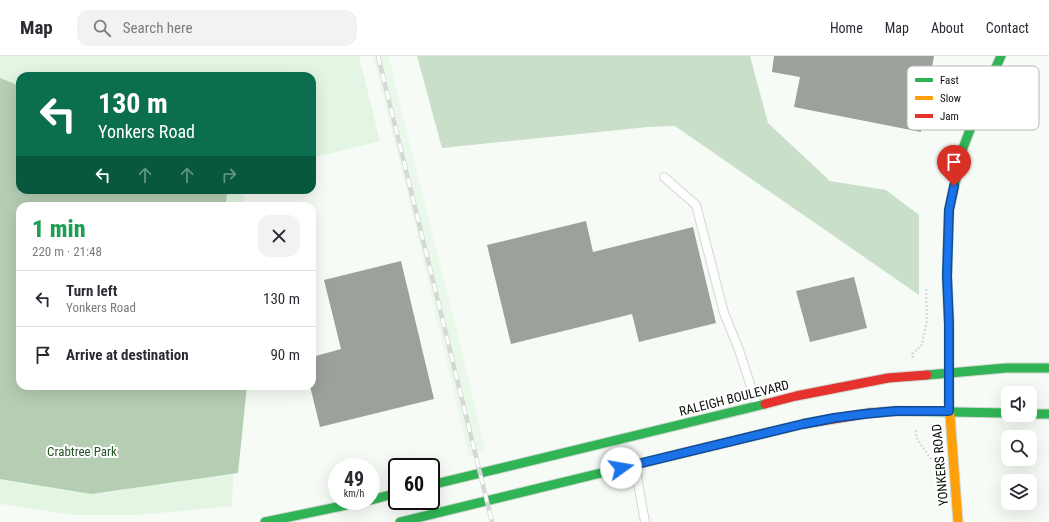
<!DOCTYPE html>
<meta charset="utf-8">
<style>
body{margin:0;font-family:"Roboto Condensed",sans-serif;background:#f2f2f3;color:#2b2b33;height:100vh;display:flex;flex-direction:column;font-size:15px;white-space:nowrap}
*{box-sizing:border-box;margin:0}
p{font-size:13px;color:#7c7c81}
.icon{flex:none;width:22px;height:22px;fill:none;stroke:currentColor;stroke-width:2;stroke-linecap:round;stroke-linejoin:round}
.map{position:relative;flex:1;overflow:hidden}
.panel{position:absolute;left:16px;top:146px;width:300px;height:188px;display:flex;flex-direction:column;background:#fff;border-radius:12px;box-shadow:0 4px 16px #0002}
.panel>*{flex:none}
.hud{position:absolute;left:16px;top:16px;width:300px;height:122px;border-radius:12px;box-shadow:0 4px 16px #0002;background:#0b6e4f;color:#fff;overflow:hidden}
.fabs{position:absolute;left:1001px;top:330px;display:grid;gap:8px}
.fabs a{display:grid;place-items:center;width:36px;height:36px;border-radius:8px;background:#fff;box-shadow:0 4px 16px #0002;font-size:20px}
.speed{position:absolute;left:328px;top:402px;display:flex;gap:8px;font-size:20px;font-weight:700;text-align:center}
.speed>*{display:grid;place-content:center;width:52px;height:52px;border-radius:50%;background:#fff;box-shadow:0 4px 16px #0002;line-height:1}
.speed small{font-size:10px;font-weight:400}
.speed .limit{border:2px solid #111;border-radius:6px;background:#fff;color:#111}
.pin{position:absolute;display:grid;place-items:center;width:34px;height:34px;color:#fff;margin:-41px -17px;border-radius:50% 50% 50% 0;rotate:-45deg;box-shadow:0 0 4px #0007}
.pin .icon{rotate:45deg}
.me{position:absolute;width:44px;margin:-22px;rotate:77deg;stroke-linejoin:round;filter:drop-shadow(0 0 3px #0008)}
.turn{display:flex;align-items:center;gap:14px;height:84px;padding:0 16px;font-size:18px}
.turn .icon{width:52px;height:52px;stroke-width:2.5}
.turn b{display:block;font-size:28px;line-height:34px}
.lanes{display:flex;align-items:center;height:38px;padding:0 16px;background:#0003;justify-content:center;gap:20px;direction:ltr}
.lanes .off{opacity:.35}
.round{display:grid;place-items:center;flex:none;width:42px;height:42px;border-radius:12px;background:#f2f2f3}
.summary{display:flex;align-items:center;justify-content:space-between;height:68px;padding:0 16px}
h1{font-size:24px;font-weight:800;line-height:30px;color:#1e9e55}
ul{padding:0;list-style:none}
li{display:flex;align-items:center;gap:12px;height:56px;padding:0 16px;border-top:1px solid #e1e1e2}
li div{flex:1}
li b{display:block;font-size:15px}
li em{font-style:normal}
header{display:flex;align-items:center;gap:24px;box-sizing:border-box;height:56px;padding:0 20px;background:#fff;border-bottom:1px solid #e1e1e2}
header strong{font-size:19px}
nav{display:flex;gap:22px;margin-inline-start:auto;font-size:14px}
.search{width:280px;height:36px;background:#f2f2f3;display:flex;align-items:center;gap:10px;box-sizing:border-box;padding:0 14px;border-radius:12px;color:#7c7c81;font-size:15px}
.map>svg:first-child{display:block}
.built{fill:#e9f8e8}
.green{fill:#e4f6e3}
.forest{fill:#c9dfc9}
.water{fill:#b4cdb3}
.building{fill:#9aa29a}
.lines{fill:none;stroke-linecap:round;stroke-linejoin:round}
.lane-casing{stroke:#d2d8d1;stroke-width:10}
.fast-casing{stroke:#d2d8d1;stroke-width:11}
.slow-casing{stroke:#d2d8d1;stroke-width:11}
.jam-casing{stroke:#d2d8d1;stroke-width:11}
.path{stroke:#d9dcd9;stroke-width:2.5;stroke-dasharray:2 2;stroke-linecap:butt}
.lane{stroke:#fefefe;stroke-width:8}
.fast{stroke:#30b455;stroke-width:9}
.slow{stroke:#ff9f0a;stroke-width:9}
.jam{stroke:#e5322d;stroke-width:9}
.rail-casing{stroke:#d6d8d6;stroke-width:4.5}
.rail{stroke:#fff;stroke-width:3;stroke-dasharray:9;stroke-linecap:butt}
.route-casing{stroke:#114b97;stroke-width:10}
.route{stroke:#1a73e8;stroke-width:7}
.labels{text-anchor:middle;dominant-baseline:central;stroke-width:4;stroke-linejoin:round;paint-order:stroke}
.street-label{font-size:13px;fill:#0a1009;stroke:#fff}
.park-label{font-size:13px;fill:#265627;stroke:#fff}
.key{fill:#fff;stroke:#b6b7b5;stroke-width:1}
.key-label{font-size:11px;fill:#0a1009}
</style>
<header>
<strong>Map</strong>
<div class="search"><svg class="icon" aria-label="search" viewBox="0 0 24 24"><circle cx="10" cy="10" r="6"/><path d="M15 15l6 6"/></svg>Search here</div>
<nav><a>Home</a><a>Map</a><a>About</a><a>Contact</a></nav>
</header>
<div class="map">
<svg width="1049" height="466" viewBox="0 0 1049 466">
<rect width="100%" height="100%" fill="#f6fbf6"/>
<!-- built -->
<polygon class="built" points="373,0 389,0 403,62 459,283 485,394 475,397 472,400 469,401 410,148"/>
<!-- green -->
<polygon class="green" points="0,0 359,0 380,85 312,102 312,20 20,20 20,134 244,134 243,150 20,150 20,330 237,330 232,450 139,459 74,459 0,448"/>
<!-- forest -->
<polygon class="forest" points="417,0 750,0 768,67 830,125 886,134 919,159 919,239 675,70 648,71 442,92"/>
<!-- water -->
<polygon class="water" points="0,22 20,30 20,134 228,134 225,150 20,150 20,330 247,330 238,417 91,438 0,423"/>
<!-- building -->
<g class="building">
<polygon points="774,0 934,0 921,76 794,51 800,21 772,16"/>
<polygon points="586,165 593,196 693,171 716,267 639,286 632,258 511,288 487,189"/>
<polygon points="401,205 434,343 320,371 310,330 312,330 312,301 341,293 324,224"/>
<polygon points="854,221 867,272 810,286 796,235"/>
</g>
<g class="lines">
<!-- lane casing -->
<g class="lane-casing">
<g id="lane">
<polyline points="664,121 696,149 724,257 739,294 757,349"/>
<polyline points="635,410 645,466"/>
<polyline points="431,430 437,456"/>
</g>
</g>
<!-- fast casing -->
<g class="fast-casing">
<g id="fast">
<polyline points="927,319 1006,312 1049,312"/>
<polyline points="949,346 949,267 947,220 949,154 963,92 983,40 1001,0"/>
<polyline points="870,357 896,355 1008,357"/>
<polyline points="1030,358 1049,358"/>
<polyline points="431,429 765,348"/>
<polyline points="371,444 397,437"/>
<polyline points="265,466 366,445"/>
<polyline points="400,466 679,398"/>
</g>
</g>
<!-- slow casing -->
<g class="slow-casing">
<polyline id="slow" points="949,346 958,466"/>
</g>
<!-- jam casing -->
<g class="jam-casing">
<g id="jam">
<polyline points="765,348 796,340 888,322 927,319"/>
<polyline points="679,398 803,368 870,357"/>
</g>
</g>
<!-- path -->
<g class="path">
<polyline points="913,302 912,298 922,289 927,264 926,232"/>
<polyline points="916,374 916,381 932,405"/>
</g>
<!-- lane -->
<use href="#lane" class="lane"/>
<!-- fast -->
<use href="#fast" class="fast"/>
<!-- slow -->
<use href="#slow" class="slow"/>
<!-- jam -->
<use href="#jam" class="jam"/>
<!-- rail casing -->
<g class="rail-casing">
<polyline id="rail" points="378,0 492,466"/>
</g>
<!-- rail -->
<use href="#rail" class="rail"/>
</g>
<g class="lines">
<!-- route casing -->
<g class="route-casing">
<polyline id="route" points="621,412 803,368 834,362 864,358 896,355 949,355 949,268 947,220 949,154 954,130"/>
</g>
<!-- route -->
<use href="#route" class="route"/>
</g>
<g class="labels">
<!-- street labels -->
<g class="street-label">
<text transform="translate(734 342) rotate(-14)">RALEIGH BOULEVARD</text>
<text transform="translate(940 409) rotate(-95)">YONKERS ROAD</text>
</g>
<!-- park labels -->
<g class="park-label">
<text x="82" y="395">Crabtree Park</text>
</g>
</g>
<!-- legend -->
<rect x="907" y="10" width="132" height="64" rx="6" class="key"/>
<rect x="915" y="22" width="18" height="4" fill="#30b455"/>
<rect x="915" y="40" width="18" height="4" fill="#ff9f0a"/>
<rect x="915" y="58" width="18" height="4" fill="#e5322d"/>
<g class="key-label">
<text x="940" y="28">Fast</text>
<text x="940" y="46">Slow</text>
<text x="940" y="64">Jam</text>
</g>
</svg>
<div class="fabs">
<a><svg class="icon" aria-label="sound" viewBox="0 0 24 24"><path d="M4 9h4l5-4v14l-5-4H4zM17 9q2 3 0 6"/></svg></a>
<a><svg class="icon" aria-label="search" viewBox="0 0 24 24"><circle cx="10" cy="10" r="6"/><path d="M15 15l6 6"/></svg></a>
<a><svg class="icon" aria-label="layers" viewBox="0 0 24 24"><path d="M12 4l9 5-9 5-9-5zM3 14l9 5 9-5"/></svg></a>
</div>
<div class="speed"><div>49<small>km/h</small></div><div class="limit">60</div></div>
<div class="pin" style="left:954px;top:130px;background:#d93025"><svg class="icon" aria-label="arrive" viewBox="0 0 24 24"><path d="M6 21V4h12l-3 4 3 4H6"/></svg></div>
<svg class="me" style="left:621px;top:412px" viewBox="-20 -20 40 40"><circle r="19" fill="#fff"/><path d="M0-13L10 11 0 6-10 11z" fill="#1a73e8"/></svg>
<div class="hud">
<div class="turn"><svg class="icon" aria-label="left" viewBox="0 0 24 24"><path d="M17 20v-9H6M10 6l-5 5 5 5"/></svg><div><b>130 m</b>Yonkers Road</div></div>
<div class="lanes"><svg class="icon" aria-label="left" viewBox="0 0 24 24"><path d="M17 20v-9H6M10 6l-5 5 5 5"/></svg><svg class="icon off" aria-label="ahead" viewBox="0 0 24 24"><path d="M12 20V5M6 11l6-6 6 6"/></svg><svg class="icon off" aria-label="ahead" viewBox="0 0 24 24"><path d="M12 20V5M6 11l6-6 6 6"/></svg><svg class="icon off" aria-label="right" viewBox="0 0 24 24"><path d="M7 20v-9h11M14 6l5 5-5 5"/></svg></div>
</div>
<section class="panel">
<div class="summary"><div><h1>1 min</h1><p>220 m · 21:48</p></div><a class="round"><svg class="icon" aria-label="close" viewBox="0 0 24 24"><path d="M6 6l12 12M18 6L6 18"/></svg></a></div>
<ul>
<li><svg class="icon" aria-label="left" viewBox="0 0 24 24"><path d="M17 20v-9H6M10 6l-5 5 5 5"/></svg><div><b>Turn left</b><p>Yonkers Road</p></div><em>130 m</em></li>
<li><svg class="icon" aria-label="arrive" viewBox="0 0 24 24"><path d="M6 21V4h12l-3 4 3 4H6"/></svg><div><b>Arrive at destination</b></div><em>90 m</em></li>
</ul>
</section>
</div>
